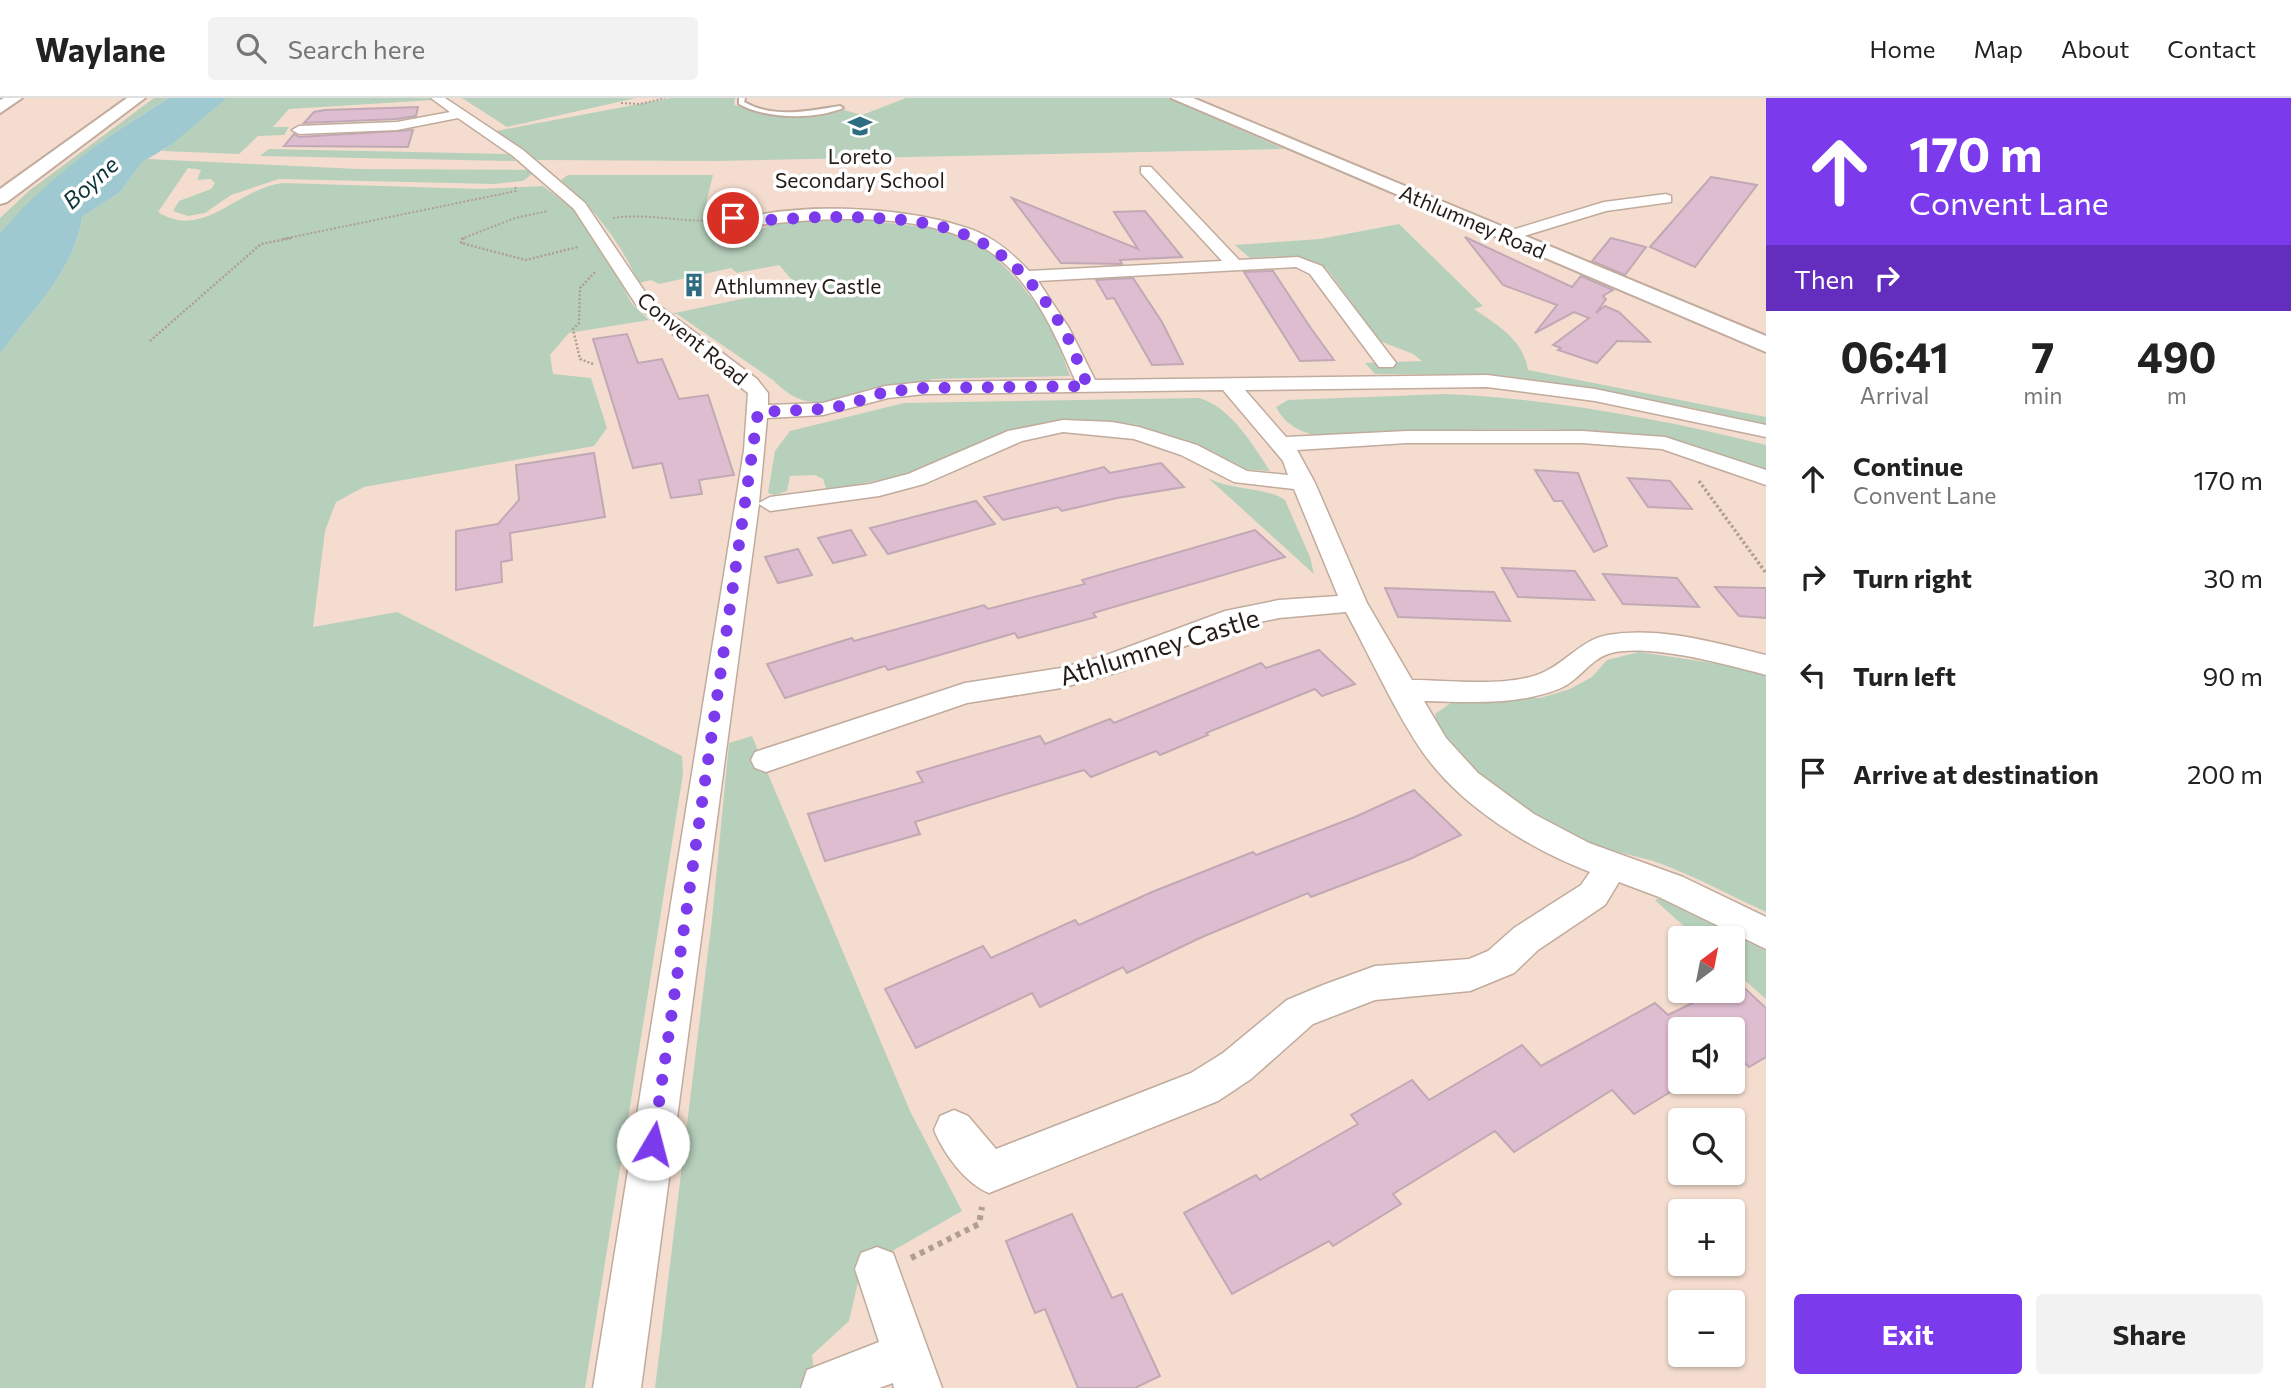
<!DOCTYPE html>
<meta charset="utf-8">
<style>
body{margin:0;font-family:Commissioner,sans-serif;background:#f2f2f2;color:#222;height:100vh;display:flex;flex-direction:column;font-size:26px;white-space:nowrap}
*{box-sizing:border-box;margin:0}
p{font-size:23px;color:#767676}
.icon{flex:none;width:38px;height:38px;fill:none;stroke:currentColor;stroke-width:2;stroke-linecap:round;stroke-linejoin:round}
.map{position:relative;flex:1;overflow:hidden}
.side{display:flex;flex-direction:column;background:#fff;width:525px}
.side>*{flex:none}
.hud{background:#7c3aed;color:#fff;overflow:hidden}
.needle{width:46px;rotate:32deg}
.fabs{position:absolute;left:1668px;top:828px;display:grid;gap:14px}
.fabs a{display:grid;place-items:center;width:77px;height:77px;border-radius:7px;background:#fff;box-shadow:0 2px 5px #0004;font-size:35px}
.pin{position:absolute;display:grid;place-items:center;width:60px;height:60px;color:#fff;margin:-30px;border:4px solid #fff;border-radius:50%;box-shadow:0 2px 7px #0007}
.me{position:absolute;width:77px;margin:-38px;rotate:8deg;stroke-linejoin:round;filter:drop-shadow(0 0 5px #0008)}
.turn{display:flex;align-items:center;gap:24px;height:147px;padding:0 28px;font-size:32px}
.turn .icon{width:91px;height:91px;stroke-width:2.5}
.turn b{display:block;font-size:49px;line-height:60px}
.then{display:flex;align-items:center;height:66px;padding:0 28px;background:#0003;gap:14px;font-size:26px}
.eta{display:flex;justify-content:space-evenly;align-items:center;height:119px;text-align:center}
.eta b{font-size:42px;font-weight:700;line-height:49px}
.action{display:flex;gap:14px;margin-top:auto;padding:14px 28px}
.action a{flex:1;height:80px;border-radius:7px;background:#7c3aed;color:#fff;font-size:28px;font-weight:700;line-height:80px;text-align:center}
.action a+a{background:#f2f2f2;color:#222}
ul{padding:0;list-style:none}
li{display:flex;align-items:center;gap:21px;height:98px;padding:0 28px}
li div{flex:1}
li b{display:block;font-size:26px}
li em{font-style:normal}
header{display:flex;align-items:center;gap:42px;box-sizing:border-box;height:98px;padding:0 35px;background:#fff;border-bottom:2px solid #e0e0e0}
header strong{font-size:33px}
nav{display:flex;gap:38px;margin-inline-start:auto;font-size:24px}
.search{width:490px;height:63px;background:#f2f2f2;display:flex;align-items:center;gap:18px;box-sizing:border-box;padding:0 24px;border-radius:7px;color:#767676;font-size:26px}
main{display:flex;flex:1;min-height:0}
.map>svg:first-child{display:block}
.green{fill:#b7d0bc}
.water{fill:#9ec9d0}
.building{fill:#dfbdd0;stroke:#c0a9b5;stroke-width:2}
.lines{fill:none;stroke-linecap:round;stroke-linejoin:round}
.lane-casing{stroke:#c1ab9d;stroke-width:4}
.street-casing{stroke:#c1ab9d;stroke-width:3}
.secondary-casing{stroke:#c1ab9d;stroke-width:4}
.path-far3{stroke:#b09e93;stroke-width:2;stroke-dasharray:2 2;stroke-linecap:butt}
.path-far2{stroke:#b09e93;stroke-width:2.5;stroke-dasharray:2 2;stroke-linecap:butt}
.path-far1{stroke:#b09e93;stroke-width:3.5;stroke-dasharray:2.5 2.5;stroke-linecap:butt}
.path{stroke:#b09e93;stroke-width:6;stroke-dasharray:5 5;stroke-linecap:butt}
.lane{fill:#fff;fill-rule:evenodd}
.street{fill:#fff;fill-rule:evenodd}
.secondary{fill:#fff;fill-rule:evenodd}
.route{stroke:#7c3aed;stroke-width:12;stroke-dasharray:0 21.6}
.labels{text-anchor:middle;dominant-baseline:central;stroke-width:7;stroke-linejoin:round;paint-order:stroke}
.far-poi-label{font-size:21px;fill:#241c17;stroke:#fff}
.far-street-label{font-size:21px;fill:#241c17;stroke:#fff}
.far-water-label{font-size:23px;font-style:italic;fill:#0b343a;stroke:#fff}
.street-label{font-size:26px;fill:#241c17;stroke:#fff}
</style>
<header>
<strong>Waylane</strong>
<div class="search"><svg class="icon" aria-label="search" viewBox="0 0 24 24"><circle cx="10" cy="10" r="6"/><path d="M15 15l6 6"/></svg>Search here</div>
<nav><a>Home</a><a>Map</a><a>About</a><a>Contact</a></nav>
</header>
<main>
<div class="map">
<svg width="1766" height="1290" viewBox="0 0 1766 1290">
<rect width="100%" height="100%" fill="#f4ddcf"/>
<!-- green -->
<g class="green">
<path d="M154,0H169C106,38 49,80 0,135V120L30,92Z"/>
<polygon points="227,0 431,0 433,2 289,11 273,29 289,29 284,37 258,38 239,56 162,53"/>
<polygon points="462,0 636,0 507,29"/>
<polygon points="671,0 735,0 734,7 776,17 844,12 862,17 906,0 1168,0 1284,51 717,63 536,62 496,33"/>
<polygon points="269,51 508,56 516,63 260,58"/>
<path d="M148,61L358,71L532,72L535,74L523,83L494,86L279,81L231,97L205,115L188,118L173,113L179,103L211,91L215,85L211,81L197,82L201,72L188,70L158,114C204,143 237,90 283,85L480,91L543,88L572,110L582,123L601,148L632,206L649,222L569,235L550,257L553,276L591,280L607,330L594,348L364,389L336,404L325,433L313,529L397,514L682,658L683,676L585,1290H0V256C29,214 77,171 82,119L120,94L140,65Z"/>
<path d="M568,77H713L706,105L724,119L730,132L755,134L780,122H864L940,131L967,141L992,156L1019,184L1051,226L1070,278L931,281V284C908,286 880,285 859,294C824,307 802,312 773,282L677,216H670L798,189L779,167L737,175L731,170L659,186L651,182L639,185C620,144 595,111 561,82Z"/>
<path d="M1399,126L1483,208L1474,211C1497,227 1523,241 1528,272L1766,319V327L1693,310L1526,282L1475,276H1375L1365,265L1422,263L1413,256L1380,243L1327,171C1303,157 1277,158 1250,160L1235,147L1320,141Z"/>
<path d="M1446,296C1554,301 1661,321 1766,347V373C1731,366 1700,346 1665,340C1584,328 1500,331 1419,333C1375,334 1300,357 1276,309L1288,302Z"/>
<path d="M1199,300C1231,309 1253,347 1270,373L1240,371L1169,337L1133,328L1071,323L1015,331L917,374L827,393L823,381L815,377L790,378L787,393L775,397L768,395L775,353L790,333L904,305Z"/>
<path d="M1208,380C1232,393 1267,389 1285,402L1310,459L1314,476Z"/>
<path d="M1639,554L1766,573V814C1731,798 1695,778 1659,765C1639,758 1617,755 1597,748C1555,734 1441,661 1435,616L1458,600H1540L1570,591L1592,579L1607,562Z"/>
<polygon points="752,638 910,1013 962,1113 861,1171 849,1223 812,1257 816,1290 655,1290 712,821 729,645"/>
<polygon points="1662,799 1766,850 1766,901 1733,872 1732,840 1697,840 1655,802"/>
</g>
<!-- water -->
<path class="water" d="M169,0H227L172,46L141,65L120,94L82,119C76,172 30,213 0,256V135C48,79 107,38 169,0Z"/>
<!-- building -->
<g class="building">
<polygon points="418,9 416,18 397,21 304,25 314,14 325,12"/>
<polygon points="413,32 408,49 284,48 294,36 299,39"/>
<polygon points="1711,79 1757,87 1695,169 1650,149"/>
<polygon points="1012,100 1138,151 1114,114 1145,113 1182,159 1120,162 1122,166 1061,165"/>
<polygon points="1465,139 1572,189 1581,178 1613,192 1603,198 1606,201 1596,215 1605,208 1619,214 1650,244 1617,243 1597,265 1558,252 1561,250 1553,247 1589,220 1574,214 1535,235 1557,207 1503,187"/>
<polygon points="1611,140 1646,149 1625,177 1592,163"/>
<polygon points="1273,173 1310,229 1334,262 1300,263 1244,174"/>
<polygon points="1133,180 1162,224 1183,266 1152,267 1114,200 1107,201 1096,182"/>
<polygon points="627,236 638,265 662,261 679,301 708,297 734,377 699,382 702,396 671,400 662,365 633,370 593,241"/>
<polygon points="594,355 605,419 510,435 512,462 501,464 502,484 456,492 456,433 498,426 519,402 516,367"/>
<polygon points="1161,365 1184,389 1117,400 1062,413 1058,409 1003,422 984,399 1104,369 1110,375"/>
<polygon points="1535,372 1578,375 1607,448 1594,454 1562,403 1554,403"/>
<polygon points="1628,380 1670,383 1692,411 1648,409"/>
<polygon points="976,403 995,426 888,456 870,430"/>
<polygon points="851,432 866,457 833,465 818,440"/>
<polygon points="1255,432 1285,459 1093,515 1096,519 1018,540 1015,535 888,572 885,568 785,600 767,566 852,540 854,543 984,507 988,511 1085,486 1082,482"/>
<polygon points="798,451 812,477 778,485 765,459"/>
<polygon points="1502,470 1575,473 1594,502 1518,499"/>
<polygon points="1603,476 1677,480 1699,509 1623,506"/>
<polygon points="1715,489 1766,490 1766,520 1739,518"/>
<polygon points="1385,490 1494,494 1510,523 1398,519"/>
<polygon points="1319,552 1355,586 1322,598 1315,591 1206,635 1208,637 1160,657 1156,653 1091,679 1084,672 915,724 920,736 825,763 808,716 923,684 917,674 1040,638 1045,646 1110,621 1114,625 1261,565 1266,570"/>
<polygon points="1414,692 1461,737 1410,761 1311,799 1308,795 1202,839 1127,875 1123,869 1040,909 1032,895 916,950 885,891 983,848 991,860 1075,822 1079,827 1152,794 1253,754 1256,757 1355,719"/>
<polygon points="1737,883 1766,910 1766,959 1749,969 1732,953 1732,931 1680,931 1680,988 1649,1007 1634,1016 1612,992 1514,1054 1495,1033 1393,1096 1401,1106 1333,1148 1329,1143 1232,1196 1184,1115 1256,1077 1260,1082 1358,1026 1351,1017 1412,982 1429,1002 1522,947 1541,968 1655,905 1668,917 1719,892 1732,892 1732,886"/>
<polygon points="1072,1116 1112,1200 1122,1196 1160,1278 1135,1290 1078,1290 1045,1211 1035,1215 1006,1143"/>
</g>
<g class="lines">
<!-- lane casing -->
<g class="lane-casing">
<path id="lane" d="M739,0H745L744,4C774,21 808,13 840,8L843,10C814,22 766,21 739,6Z"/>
</g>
<!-- street casing -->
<g class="street-casing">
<g id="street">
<path d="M431,0H445L523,52L585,105L649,200L757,281L768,295V307L823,305L885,288L924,284L1075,282C1055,235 1031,180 986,151C925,112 819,119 750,128L742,123L744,120C809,104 911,109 973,132C996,141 1013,156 1029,173L1222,163L1141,75V69H1151L1239,162L1298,159L1322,168L1396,265L1393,269H1379L1310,176L1296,169L1038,183L1069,230L1095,282L1487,277L1595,291L1766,327V339L1595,303L1487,289L1245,292L1286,339L1407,333H1582L1665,339L1766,372V387L1662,351L1582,345H1407L1297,352L1315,385L1367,505L1412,582C1449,582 1511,590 1544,574C1568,563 1581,542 1608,537C1659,528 1716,545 1766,557V577C1728,567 1646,544 1608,556C1590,562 1579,582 1561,590C1518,608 1469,604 1424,603L1446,640L1478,675L1534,716L1589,745L1683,779L1766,819V851L1659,799L1619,784L1605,807L1538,852L1514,875L1470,893L1375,902L1313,926L1251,981L1218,1003L989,1095C965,1085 944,1056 934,1032L940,1018L954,1012L968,1018L996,1051L1191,975L1223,955L1287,902L1323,887L1375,868L1469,861L1488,853L1514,830L1581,787L1590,774C1530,751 1462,709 1424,656C1396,616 1370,558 1346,514L1279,520L1231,530L1122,573L1061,590L967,605L766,674L755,670L751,662L755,654L965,585L1061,570L1104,558L1225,513L1279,502L1338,498L1294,391L1234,384L1181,357L1134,341L1063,334L1022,343L924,386L879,398L770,413L759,406L641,1290H593L744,352L748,295L637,208L574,111L513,58L458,20L397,32L299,36L292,32L299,28L397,24L450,14ZM1223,292L1283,363L1288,377L1247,373L1197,347L1139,329L1112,324L1063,322L1008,333L908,376L870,386L770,399L759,405L767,320L823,317L888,300L924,296Z"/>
<polygon points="1666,96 1671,98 1671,104 1606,113 1508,143 1500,138 1502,135 1604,104"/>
<polygon points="877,1149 893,1155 942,1290 894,1290 893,1285 879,1290 801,1290 807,1272 879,1244 855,1171 861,1155"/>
</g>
</g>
<!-- secondary casing -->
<g class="secondary-casing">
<g id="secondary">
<polygon points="4,0 22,0 0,15 0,2"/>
<polygon points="127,0 145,0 7,104 0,106 0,91"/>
<polygon points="1171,0 1193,0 1766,238 1766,254"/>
</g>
</g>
<!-- path-far3 -->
<g class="path-far3">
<polyline points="621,5 640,6 665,0"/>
<path d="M613,120C651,114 687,127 725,121"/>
<polyline points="283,141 516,93 515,87"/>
<polyline points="461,141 515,120 548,113"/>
</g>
<!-- path-far2 -->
<g class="path-far2">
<polyline points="464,140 461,145 526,162 578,149"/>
<polyline points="150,243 261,146 292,140"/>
<polyline points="593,266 580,261 573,231 579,225 580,190 595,174"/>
</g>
<!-- path-far1 -->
<polyline class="path-far1" points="1699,383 1766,475"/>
<!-- path -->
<polyline class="path" points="911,1160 979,1126 982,1109"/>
<!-- lane -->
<use href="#lane" class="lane"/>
<!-- street -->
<use href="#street" class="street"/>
<!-- secondary -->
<use href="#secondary" class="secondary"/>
</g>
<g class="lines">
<!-- route -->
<path class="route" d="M653,1046L758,314L823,311L846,307L885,294L924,290L1088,288C1079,269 1073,247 1062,229C1002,128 938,119 828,119C798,119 761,125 733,120"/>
</g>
<!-- icons -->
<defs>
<g id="school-bare" transform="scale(1.89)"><path d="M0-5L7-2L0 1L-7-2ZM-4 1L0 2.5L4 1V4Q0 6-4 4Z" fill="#2d6c81" stroke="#fff" stroke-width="2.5" paint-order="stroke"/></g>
<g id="building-bare" transform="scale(1.89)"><path d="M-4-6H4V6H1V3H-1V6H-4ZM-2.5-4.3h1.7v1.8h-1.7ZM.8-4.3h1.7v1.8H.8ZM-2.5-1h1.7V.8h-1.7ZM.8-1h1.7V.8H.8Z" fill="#2d6c81" stroke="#fff" stroke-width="2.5" paint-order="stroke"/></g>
</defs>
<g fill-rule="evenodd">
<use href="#school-bare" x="860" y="28"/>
<use href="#building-bare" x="694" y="187"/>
</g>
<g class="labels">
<!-- far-poi labels -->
<g class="far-poi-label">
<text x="860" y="57">Loreto<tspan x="860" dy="24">Secondary School</tspan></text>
<text x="714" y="187" text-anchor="start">Athlumney Castle</text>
</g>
<!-- far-street labels -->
<g class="far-street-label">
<text transform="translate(1473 123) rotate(23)">Athlumney Road</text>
<text transform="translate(693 240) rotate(39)">Convent Road</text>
</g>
<!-- far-water labels -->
<g class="far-water-label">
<text transform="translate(90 84) rotate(-42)">Boyne</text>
</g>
<!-- street labels -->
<g class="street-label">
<text transform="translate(1159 548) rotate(-17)">Athlumney Castle</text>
</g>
</g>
</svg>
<div class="fabs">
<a><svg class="needle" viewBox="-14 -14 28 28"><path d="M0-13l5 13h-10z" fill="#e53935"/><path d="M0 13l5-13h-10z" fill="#767676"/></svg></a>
<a><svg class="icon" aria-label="sound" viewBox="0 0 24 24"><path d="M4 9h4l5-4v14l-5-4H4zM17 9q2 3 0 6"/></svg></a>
<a><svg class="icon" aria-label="search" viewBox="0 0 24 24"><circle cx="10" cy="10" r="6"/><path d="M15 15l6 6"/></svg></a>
<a>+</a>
<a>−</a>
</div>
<div class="pin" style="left:733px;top:120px;background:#d93025"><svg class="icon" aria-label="arrive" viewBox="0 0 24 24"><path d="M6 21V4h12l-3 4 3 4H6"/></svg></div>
<svg class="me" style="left:653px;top:1046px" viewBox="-20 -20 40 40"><circle r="19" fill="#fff"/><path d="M0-13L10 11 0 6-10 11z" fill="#7c3aed"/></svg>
</div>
<section class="side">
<div class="hud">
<div class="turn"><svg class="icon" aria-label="ahead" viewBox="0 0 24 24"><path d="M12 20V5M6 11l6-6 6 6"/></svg><div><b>170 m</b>Convent Lane</div></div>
<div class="then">Then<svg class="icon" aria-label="right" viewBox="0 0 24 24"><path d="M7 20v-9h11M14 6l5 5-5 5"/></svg></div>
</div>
<div class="eta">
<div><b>06:41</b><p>Arrival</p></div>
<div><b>7</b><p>min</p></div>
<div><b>490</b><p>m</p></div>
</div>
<ul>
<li><svg class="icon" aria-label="ahead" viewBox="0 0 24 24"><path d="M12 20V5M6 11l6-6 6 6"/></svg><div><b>Continue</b><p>Convent Lane</p></div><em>170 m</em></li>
<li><svg class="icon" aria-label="right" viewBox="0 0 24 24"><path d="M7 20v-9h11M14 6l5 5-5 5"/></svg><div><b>Turn right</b></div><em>30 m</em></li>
<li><svg class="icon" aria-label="left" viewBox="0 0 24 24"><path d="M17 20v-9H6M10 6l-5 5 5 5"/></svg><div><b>Turn left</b></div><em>90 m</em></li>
<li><svg class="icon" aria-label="arrive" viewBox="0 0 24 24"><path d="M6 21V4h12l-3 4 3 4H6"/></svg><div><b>Arrive at destination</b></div><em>200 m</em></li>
</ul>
<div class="action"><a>Exit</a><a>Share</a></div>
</section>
</main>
